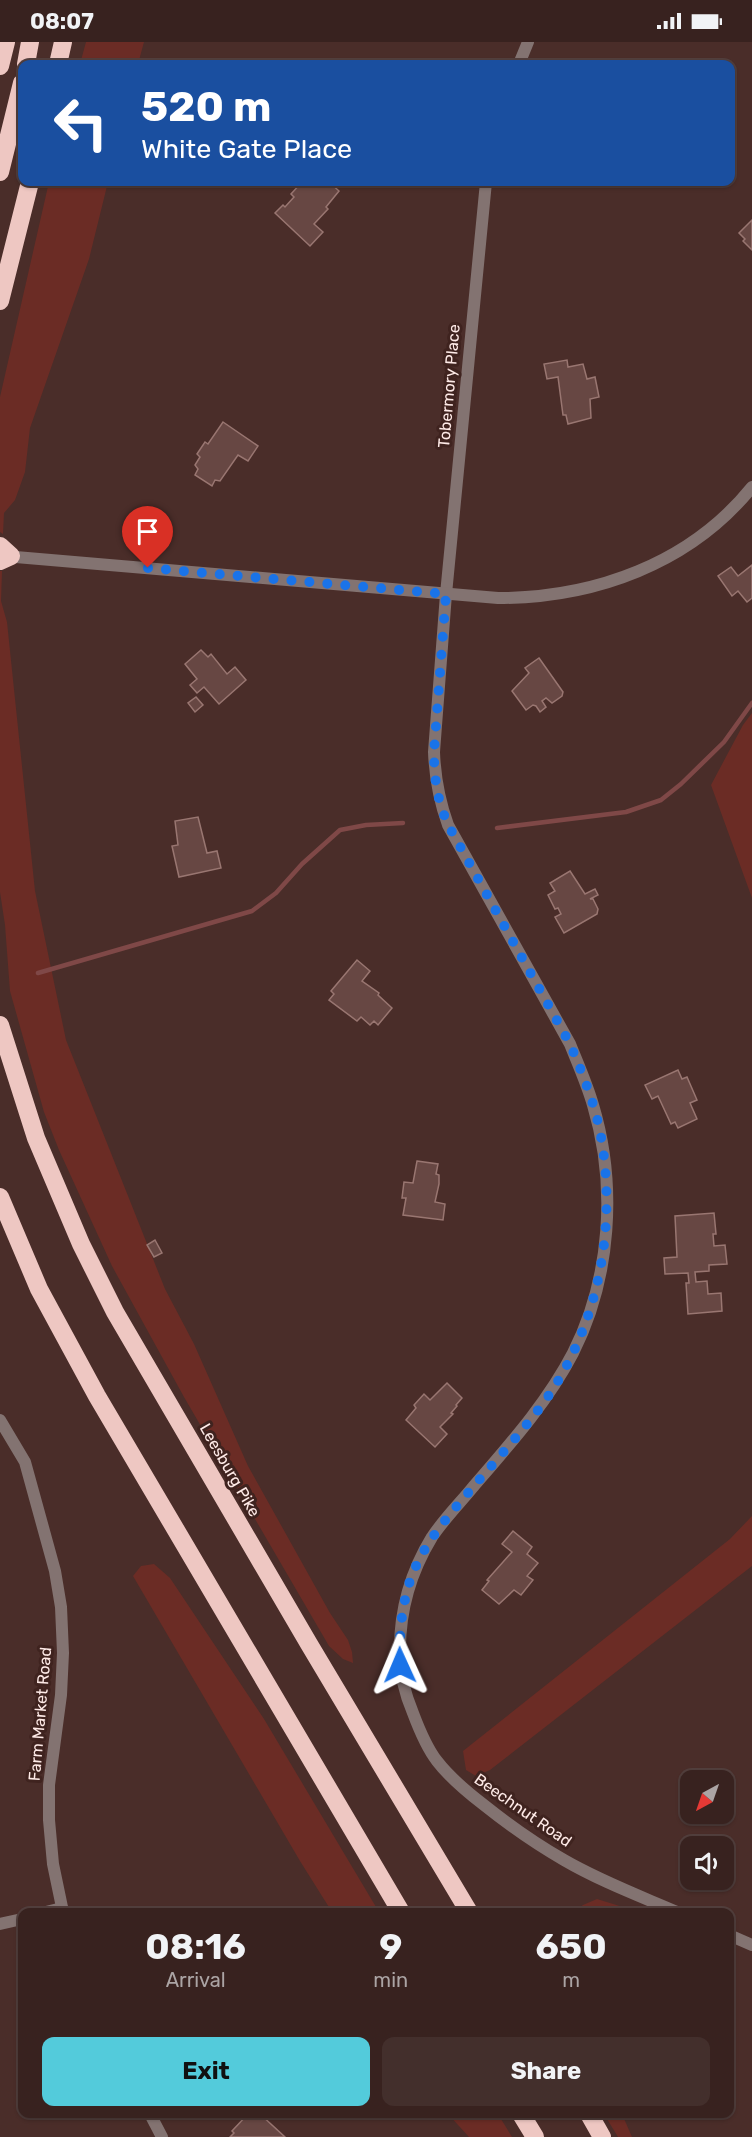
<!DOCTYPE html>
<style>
body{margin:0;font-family:Rubik,sans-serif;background:#432f2c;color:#f1f3f6;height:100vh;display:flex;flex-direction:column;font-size:22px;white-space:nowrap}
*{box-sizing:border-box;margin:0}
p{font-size:20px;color:#aba4a4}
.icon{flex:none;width:33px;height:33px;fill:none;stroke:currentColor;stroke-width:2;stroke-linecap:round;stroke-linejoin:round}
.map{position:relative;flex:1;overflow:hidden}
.panel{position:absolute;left:18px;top:1866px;width:716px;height:210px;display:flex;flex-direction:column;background:#38221f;border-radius:12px;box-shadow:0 2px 4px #0004,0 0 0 2px #523f3d}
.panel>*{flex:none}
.top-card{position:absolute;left:18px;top:18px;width:717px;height:126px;border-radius:12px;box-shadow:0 2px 4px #0004,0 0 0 2px #523f3d;background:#1a4fa0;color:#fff;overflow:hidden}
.needle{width:39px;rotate:220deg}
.controls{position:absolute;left:680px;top:1728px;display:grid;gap:12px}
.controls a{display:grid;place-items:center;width:54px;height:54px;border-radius:12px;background:#38221f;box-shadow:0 2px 4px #0004,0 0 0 2px #523f3d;font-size:30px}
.pin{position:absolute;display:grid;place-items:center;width:51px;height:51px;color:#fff;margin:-62px -26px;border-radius:50% 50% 50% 0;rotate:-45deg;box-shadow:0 0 6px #0007}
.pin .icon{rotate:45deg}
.me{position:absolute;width:66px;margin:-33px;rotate:359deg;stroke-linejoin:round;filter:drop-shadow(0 0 4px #0008)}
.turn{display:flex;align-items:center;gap:21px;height:126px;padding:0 24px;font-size:27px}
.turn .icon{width:78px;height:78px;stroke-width:2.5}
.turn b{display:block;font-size:42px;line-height:51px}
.eta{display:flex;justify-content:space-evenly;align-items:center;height:102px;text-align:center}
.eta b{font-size:36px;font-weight:700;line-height:42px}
.primary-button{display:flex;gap:12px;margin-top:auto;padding:12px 24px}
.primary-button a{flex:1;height:69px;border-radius:12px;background:#53cbdb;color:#111;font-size:24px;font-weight:700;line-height:69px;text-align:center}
.primary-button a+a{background:#432f2c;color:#f1f3f6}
.status{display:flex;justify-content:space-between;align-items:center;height:42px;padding:0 30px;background:#38221f;direction:ltr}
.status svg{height:16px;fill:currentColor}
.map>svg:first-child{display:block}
.green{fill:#6b2c25}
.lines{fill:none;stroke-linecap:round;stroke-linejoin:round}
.stream{stroke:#7f4847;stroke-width:4.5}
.building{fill:#674743;stroke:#997671;stroke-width:1.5}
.street{stroke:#837371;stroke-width:12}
.highway{stroke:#eec7c2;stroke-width:18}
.route{stroke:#1a73e8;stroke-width:10;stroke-dasharray:0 18}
.labels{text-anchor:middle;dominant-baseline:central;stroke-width:6;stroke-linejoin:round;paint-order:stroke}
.street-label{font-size:16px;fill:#feeae7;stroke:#3f231f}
</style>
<div class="status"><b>08:07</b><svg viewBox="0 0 49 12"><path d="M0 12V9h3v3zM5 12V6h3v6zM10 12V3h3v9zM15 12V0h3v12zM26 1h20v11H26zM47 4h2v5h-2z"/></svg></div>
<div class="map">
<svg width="752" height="2095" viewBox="0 0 752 2095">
<rect width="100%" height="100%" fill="#4a2d29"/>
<!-- green -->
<g class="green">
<polygon points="86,0 144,0 138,22 80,22"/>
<polygon points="49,140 108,140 89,217 30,386 25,430 15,458 4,471 3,492 0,490 0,355"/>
<polygon points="0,529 2,529 1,559 7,580 35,849 66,998 165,1247 194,1302 248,1424 330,1571 348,1598 352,1610 353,1621 343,1617 329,1604 184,1355 112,1224 59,1108 44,1070 10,949 5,883 0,850"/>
<polygon points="752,671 752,856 711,743 743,683"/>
<polygon points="752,1474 752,1524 490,1728 476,1734 466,1728 463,1709 730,1497"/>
<polygon points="154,1522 170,1536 264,1677 379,1870 332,1870 300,1819 133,1534 141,1524"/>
<polygon points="597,1857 626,1866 631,1870 574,1870 583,1863"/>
<polygon points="448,2072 498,2072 512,2095 469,2095"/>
<polygon points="604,2072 622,2072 632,2095 618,2095"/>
</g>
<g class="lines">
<!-- stream -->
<g class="stream">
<polyline points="497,786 626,770 661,758 681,742 724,700 752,661"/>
<polyline points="38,931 252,869 276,851 302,822 340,788 366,783 403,781"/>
</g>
</g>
<!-- building -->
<g class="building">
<polygon points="308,140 329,140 339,149 326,165 328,167 314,182 323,190 310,204 275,171 283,163 285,165 294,155 291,152 301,141 304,144"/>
<polygon points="752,178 752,208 743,199 745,197 739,191"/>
<polygon points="567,318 568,325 583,322 587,337 595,335 599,355 590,357 591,376 568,382 566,373 563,373 558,335 547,337 544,322"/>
<polygon points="223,380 258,404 248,419 238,413 220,439 215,438 212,444 195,433 198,427 195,423 200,415 197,412 205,400 208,402"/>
<polygon points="752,523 752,556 747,560 738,549 732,554 718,534 731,525 738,534"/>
<polygon points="201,608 208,615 211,612 227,632 235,625 246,638 219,662 204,645 197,651 190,643 197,637 185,622"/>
<polygon points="539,616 563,650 562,654 552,661 546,656 542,659 546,665 540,670 536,664 533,663 526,668 512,649 529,631 525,626"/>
<polygon points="196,655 203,663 195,670 188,661"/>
<polygon points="198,775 207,811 217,809 221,826 179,835 172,804 178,803 175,779"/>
<polygon points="570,829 585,852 595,847 598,853 590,857 593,857 598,867 597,872 564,891 555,875 561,872 558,866 555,867 548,853 555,849 550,841"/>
<polygon points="357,918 370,929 362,939 379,951 378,953 392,966 378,983 374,979 370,983 361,975 357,979 329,958 334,952 331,949"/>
<polygon points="678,1028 682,1037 687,1035 697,1058 690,1061 697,1077 678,1086 675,1080 671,1082 658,1054 652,1057 645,1043"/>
<polygon points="417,1119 438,1122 436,1132 439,1133 439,1142 435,1160 445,1162 443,1178 403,1173 406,1156 402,1156 404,1140 413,1141"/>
<polygon points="714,1171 716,1192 713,1192 714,1204 725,1203 727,1222 709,1223 709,1229 695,1230 696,1240 707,1239 708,1252 721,1251 722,1269 688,1272 686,1241 689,1241 688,1231 665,1232 664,1216 677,1215 675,1174"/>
<polygon points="155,1198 162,1211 154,1215 147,1203"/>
<polygon points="447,1341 462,1356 456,1363 457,1364 451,1371 453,1372 440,1385 447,1392 435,1405 406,1378 416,1366 414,1363 424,1352 430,1358"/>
<polygon points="513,1489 532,1505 527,1512 538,1521 527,1534 533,1538 521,1553 514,1548 499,1562 482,1548 489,1539 487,1538 512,1510 502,1502"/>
<polygon points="248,2072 260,2072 285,2095 230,2095 234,2091 232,2089"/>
</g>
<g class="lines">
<!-- street -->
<g class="street">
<polyline points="519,22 528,0"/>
<path d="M486,140L446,552L434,710C435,736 439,758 448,783L570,1002C578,1022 587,1042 593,1063C617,1143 611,1236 573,1311C547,1361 510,1402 473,1445C460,1461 444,1477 432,1495C410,1531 399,1571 400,1613C400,1634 405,1652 413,1671C419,1687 426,1705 437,1719C450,1736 467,1750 484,1763C509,1783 536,1802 564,1818C600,1839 640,1854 677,1870"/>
<path d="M4,514L498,556C594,556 690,522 752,445"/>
<polyline points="0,1378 25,1420 55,1529 61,1565 63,1611 61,1653 49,1743 49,1778 53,1822 63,1870"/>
<polyline points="46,1870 62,1866"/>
<polyline points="0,1882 22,1877"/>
<polyline points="729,1893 752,1903"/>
<polyline points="150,2072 162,2095"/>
</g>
<!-- highway -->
<g class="highway">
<polyline points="26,22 30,0"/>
<polyline points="58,22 63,0"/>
<polyline points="0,24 6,0"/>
<polyline points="0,130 22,41"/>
<polyline points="0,259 30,140"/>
<polyline points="0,504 11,514 0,519"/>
<polyline points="0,983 36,1096 81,1202 115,1270 309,1602 469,1870"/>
<polyline points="0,1155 39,1247 97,1354 401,1870"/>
<polyline points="521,2072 535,2095"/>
<polyline points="589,2072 602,2095"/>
</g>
</g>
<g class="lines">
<!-- route -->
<path class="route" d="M148,526L446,552L434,710C434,738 438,765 452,790L570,1002C584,1035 597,1067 602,1101C617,1195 595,1297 535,1372C514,1399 490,1425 468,1451C444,1479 420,1507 409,1542C401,1569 399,1595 400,1623"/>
</g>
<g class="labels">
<!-- street labels -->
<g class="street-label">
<text transform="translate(449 344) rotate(-85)">Tobermory Place</text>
<text transform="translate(230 1428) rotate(60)">Leesburg Pike</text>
<text transform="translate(40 1672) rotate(-85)">Farm Market Road</text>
<text transform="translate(523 1768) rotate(35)">Beechnut Road</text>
</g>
</g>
</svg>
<div class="controls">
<a><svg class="needle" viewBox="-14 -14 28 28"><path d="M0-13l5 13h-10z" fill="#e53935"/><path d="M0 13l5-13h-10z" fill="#aba4a4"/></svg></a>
<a><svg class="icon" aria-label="sound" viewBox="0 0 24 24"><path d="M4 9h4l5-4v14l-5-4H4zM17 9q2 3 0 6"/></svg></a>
</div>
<div class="pin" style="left:148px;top:526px;background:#d93025"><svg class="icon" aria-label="arrive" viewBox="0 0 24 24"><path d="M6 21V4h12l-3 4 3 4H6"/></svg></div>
<svg class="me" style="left:400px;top:1623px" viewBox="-20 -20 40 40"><path d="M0-17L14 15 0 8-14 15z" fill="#1a73e8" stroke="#fff" stroke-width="4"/></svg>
<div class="top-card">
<div class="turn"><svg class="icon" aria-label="left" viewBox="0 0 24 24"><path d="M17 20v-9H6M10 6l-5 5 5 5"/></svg><div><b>520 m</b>White Gate Place</div></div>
</div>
<section class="panel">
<div class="eta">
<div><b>08:16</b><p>Arrival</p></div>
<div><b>9</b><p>min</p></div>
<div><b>650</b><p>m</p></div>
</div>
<div class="primary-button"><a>Exit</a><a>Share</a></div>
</section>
</div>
